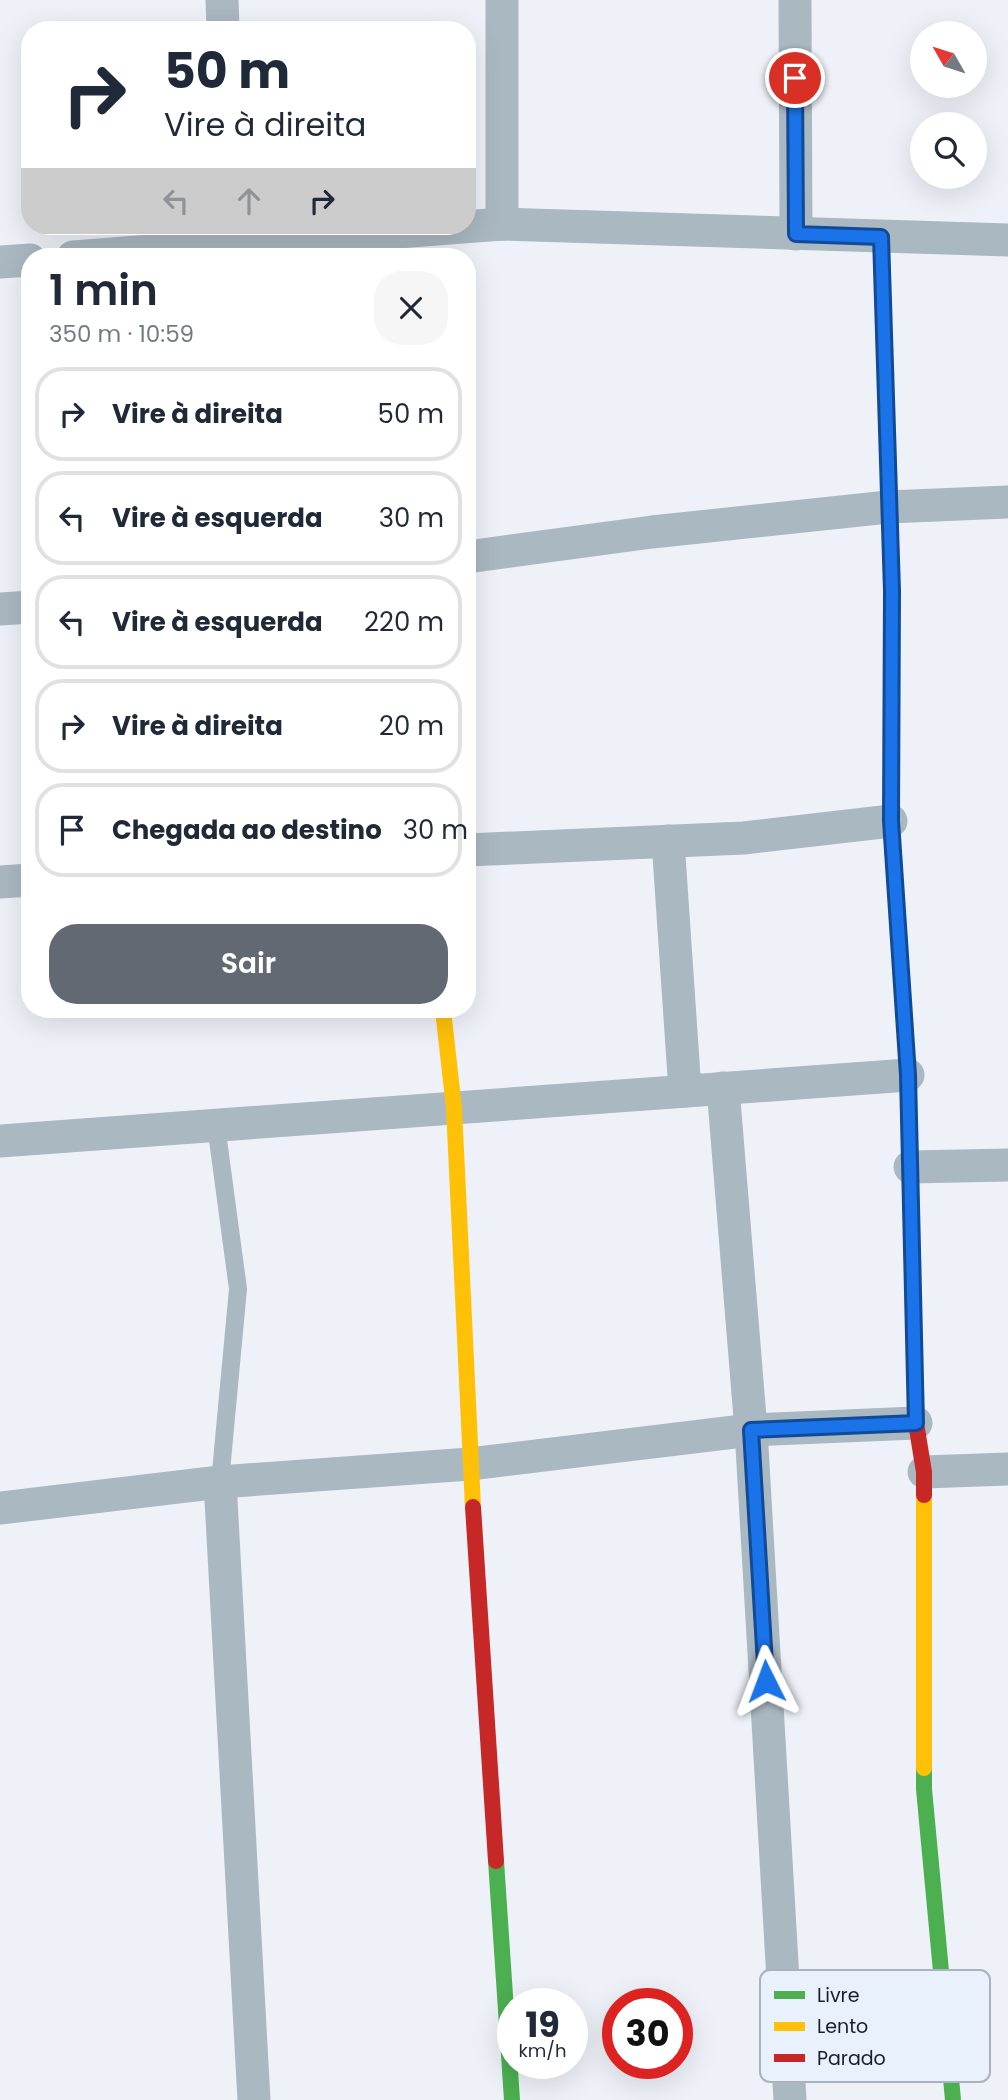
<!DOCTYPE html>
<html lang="pt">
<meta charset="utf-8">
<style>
body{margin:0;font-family:Poppins,sans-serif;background:#f6f6f7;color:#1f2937;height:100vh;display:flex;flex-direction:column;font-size:26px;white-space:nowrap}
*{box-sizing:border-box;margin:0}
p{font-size:23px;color:#747a83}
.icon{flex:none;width:38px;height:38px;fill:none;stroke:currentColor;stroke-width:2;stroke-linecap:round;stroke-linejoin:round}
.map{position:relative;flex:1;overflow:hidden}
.panel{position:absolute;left:21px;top:248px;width:455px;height:770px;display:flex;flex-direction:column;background:#fff;border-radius:28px;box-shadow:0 7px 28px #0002}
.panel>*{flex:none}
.guide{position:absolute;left:21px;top:21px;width:455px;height:214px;border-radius:28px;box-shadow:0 7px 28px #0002;background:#fff;color:#1f2937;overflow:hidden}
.needle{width:46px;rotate:309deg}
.fabs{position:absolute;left:910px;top:21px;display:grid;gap:14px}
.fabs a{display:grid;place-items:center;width:77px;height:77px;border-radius:50%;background:#fff;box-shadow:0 7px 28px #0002;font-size:35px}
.speed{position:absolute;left:497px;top:1988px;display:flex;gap:14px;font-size:35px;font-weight:700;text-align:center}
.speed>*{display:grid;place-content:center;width:91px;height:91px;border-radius:50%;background:#fff;box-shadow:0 7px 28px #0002;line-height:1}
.speed small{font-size:18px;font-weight:400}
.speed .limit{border:10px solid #d22;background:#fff;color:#111}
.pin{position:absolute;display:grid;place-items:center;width:60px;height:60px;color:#fff;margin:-30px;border:4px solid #fff;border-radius:50%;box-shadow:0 2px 7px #0007}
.me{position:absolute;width:77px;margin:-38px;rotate:357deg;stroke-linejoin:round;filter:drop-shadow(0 0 5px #0008)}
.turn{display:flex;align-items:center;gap:24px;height:147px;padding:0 28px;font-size:32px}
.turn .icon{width:91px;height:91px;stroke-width:2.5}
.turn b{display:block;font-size:49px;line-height:60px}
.lanes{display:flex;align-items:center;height:66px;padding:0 28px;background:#0003;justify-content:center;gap:35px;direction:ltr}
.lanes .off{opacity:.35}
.round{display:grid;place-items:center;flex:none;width:74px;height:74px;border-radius:28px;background:#f6f6f7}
.overview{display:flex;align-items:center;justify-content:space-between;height:119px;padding:0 28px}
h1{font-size:42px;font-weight:600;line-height:52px}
.cta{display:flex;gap:14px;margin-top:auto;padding:14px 28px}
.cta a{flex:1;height:80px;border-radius:28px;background:#636972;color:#fff;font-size:28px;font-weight:600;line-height:80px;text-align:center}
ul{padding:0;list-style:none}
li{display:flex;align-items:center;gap:21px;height:94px;margin:0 14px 10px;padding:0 14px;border:4px solid #e0e1e3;border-radius:28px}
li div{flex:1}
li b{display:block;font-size:26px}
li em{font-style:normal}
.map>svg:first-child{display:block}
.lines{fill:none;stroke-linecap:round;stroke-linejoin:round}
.lane{stroke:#aab8c1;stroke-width:18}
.street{stroke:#aab8c1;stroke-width:33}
.fast{stroke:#4caf50;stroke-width:16}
.slow{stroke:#ffc107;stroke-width:16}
.jam{stroke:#c62828;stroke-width:16}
.route-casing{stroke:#114b97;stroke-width:18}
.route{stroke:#1a73e8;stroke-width:12}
.key{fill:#e9f1fd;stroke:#aab2be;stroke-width:2}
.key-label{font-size:19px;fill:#181f2a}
</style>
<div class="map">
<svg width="1008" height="2100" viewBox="0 0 1008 2100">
<rect width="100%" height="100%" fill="#eef2f8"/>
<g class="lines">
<!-- lane -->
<polyline class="lane" points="216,1125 238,1289 220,1482"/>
<!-- street -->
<g class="street">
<polyline points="222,0 223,30"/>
<polyline points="502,0 502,224"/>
<polyline points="795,0 796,234"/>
<polyline points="73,257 502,224 1008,240"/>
<polyline points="0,262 30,260"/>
<polyline points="467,557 652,532 888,507 1008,502"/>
<polyline points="0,609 30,607"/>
<polyline points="668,841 685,1091"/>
<polyline points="467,850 744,838 891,821"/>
<polyline points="0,882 30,880"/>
<polyline points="723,1088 751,1430 790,2100"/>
<polyline points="0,1141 908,1075"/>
<polyline points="910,1167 1008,1165"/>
<polyline points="924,1472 1008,1469"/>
<polyline points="220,1482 254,2100"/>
<polyline points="0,1508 220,1482 470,1464 751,1430 916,1423"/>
</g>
<!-- fast -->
<g class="fast">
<polyline points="891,825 908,1075 911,1221"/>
<polyline points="924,1768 924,1789 953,2100"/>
<polyline points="496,1861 512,2100"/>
</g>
<!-- slow -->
<g class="slow">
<polyline points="881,237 892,591 891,825"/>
<polyline points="443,1010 454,1108 473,1507"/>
<polyline points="924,1495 924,1768"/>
</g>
<!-- jam -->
<g class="jam">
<polyline points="911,1221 916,1423 924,1472 924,1495"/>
<polyline points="473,1507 496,1861"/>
</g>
</g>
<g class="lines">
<!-- route casing -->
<g class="route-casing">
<polyline id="route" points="766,1681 751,1430 916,1423 908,1075 891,821 892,591 881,237 796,234 795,78"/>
</g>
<!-- route -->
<use href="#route" class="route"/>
</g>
<!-- legend -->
<rect x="760" y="1970" width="230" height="112" rx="10" class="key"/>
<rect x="774" y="1991" width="31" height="8" fill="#4caf50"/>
<rect x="774" y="2022" width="31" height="9" fill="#ffc107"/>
<rect x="774" y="2054" width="31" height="8" fill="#c62828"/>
<g class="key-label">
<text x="817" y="2002">Livre</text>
<text x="817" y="2033">Lento</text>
<text x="817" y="2065">Parado</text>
</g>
</svg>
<div class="fabs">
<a><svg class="needle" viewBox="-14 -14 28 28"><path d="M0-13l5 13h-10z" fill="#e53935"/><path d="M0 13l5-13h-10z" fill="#747a83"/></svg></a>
<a><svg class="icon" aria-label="search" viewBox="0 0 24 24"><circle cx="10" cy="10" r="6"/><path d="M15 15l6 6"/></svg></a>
</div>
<div class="speed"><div>19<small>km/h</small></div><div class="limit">30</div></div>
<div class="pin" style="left:795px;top:78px;background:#d93025"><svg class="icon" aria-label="arrive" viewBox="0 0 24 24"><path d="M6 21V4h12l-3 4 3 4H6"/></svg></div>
<svg class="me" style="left:766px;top:1681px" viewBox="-20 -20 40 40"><path d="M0-17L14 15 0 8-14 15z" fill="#1a73e8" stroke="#fff" stroke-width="4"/></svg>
<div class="guide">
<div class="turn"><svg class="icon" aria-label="right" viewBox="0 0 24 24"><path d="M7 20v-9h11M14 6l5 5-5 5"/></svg><div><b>50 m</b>Vire à direita</div></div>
<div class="lanes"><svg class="icon off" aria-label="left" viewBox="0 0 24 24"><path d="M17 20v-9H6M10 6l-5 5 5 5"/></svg><svg class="icon off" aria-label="ahead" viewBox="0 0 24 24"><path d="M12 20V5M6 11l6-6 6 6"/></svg><svg class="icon" aria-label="right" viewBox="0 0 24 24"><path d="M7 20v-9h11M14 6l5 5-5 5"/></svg></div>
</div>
<section class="panel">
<div class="overview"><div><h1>1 min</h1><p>350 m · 10:59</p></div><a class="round"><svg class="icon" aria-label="close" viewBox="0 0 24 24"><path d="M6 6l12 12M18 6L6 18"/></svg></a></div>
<ul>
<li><svg class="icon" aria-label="right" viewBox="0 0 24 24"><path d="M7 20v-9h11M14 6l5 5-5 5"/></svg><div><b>Vire à direita</b></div><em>50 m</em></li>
<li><svg class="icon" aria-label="left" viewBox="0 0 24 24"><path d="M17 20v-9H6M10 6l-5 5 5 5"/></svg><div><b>Vire à esquerda</b></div><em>30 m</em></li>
<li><svg class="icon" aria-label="left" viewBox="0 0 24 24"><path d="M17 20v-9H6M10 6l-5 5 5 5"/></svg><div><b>Vire à esquerda</b></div><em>220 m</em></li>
<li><svg class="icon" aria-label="right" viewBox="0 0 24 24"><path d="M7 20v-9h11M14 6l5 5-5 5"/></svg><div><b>Vire à direita</b></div><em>20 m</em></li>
<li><svg class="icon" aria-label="arrive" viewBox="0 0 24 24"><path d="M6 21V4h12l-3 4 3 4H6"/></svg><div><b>Chegada ao destino</b></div><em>30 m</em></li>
</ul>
<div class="cta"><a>Sair</a></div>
</section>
</div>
